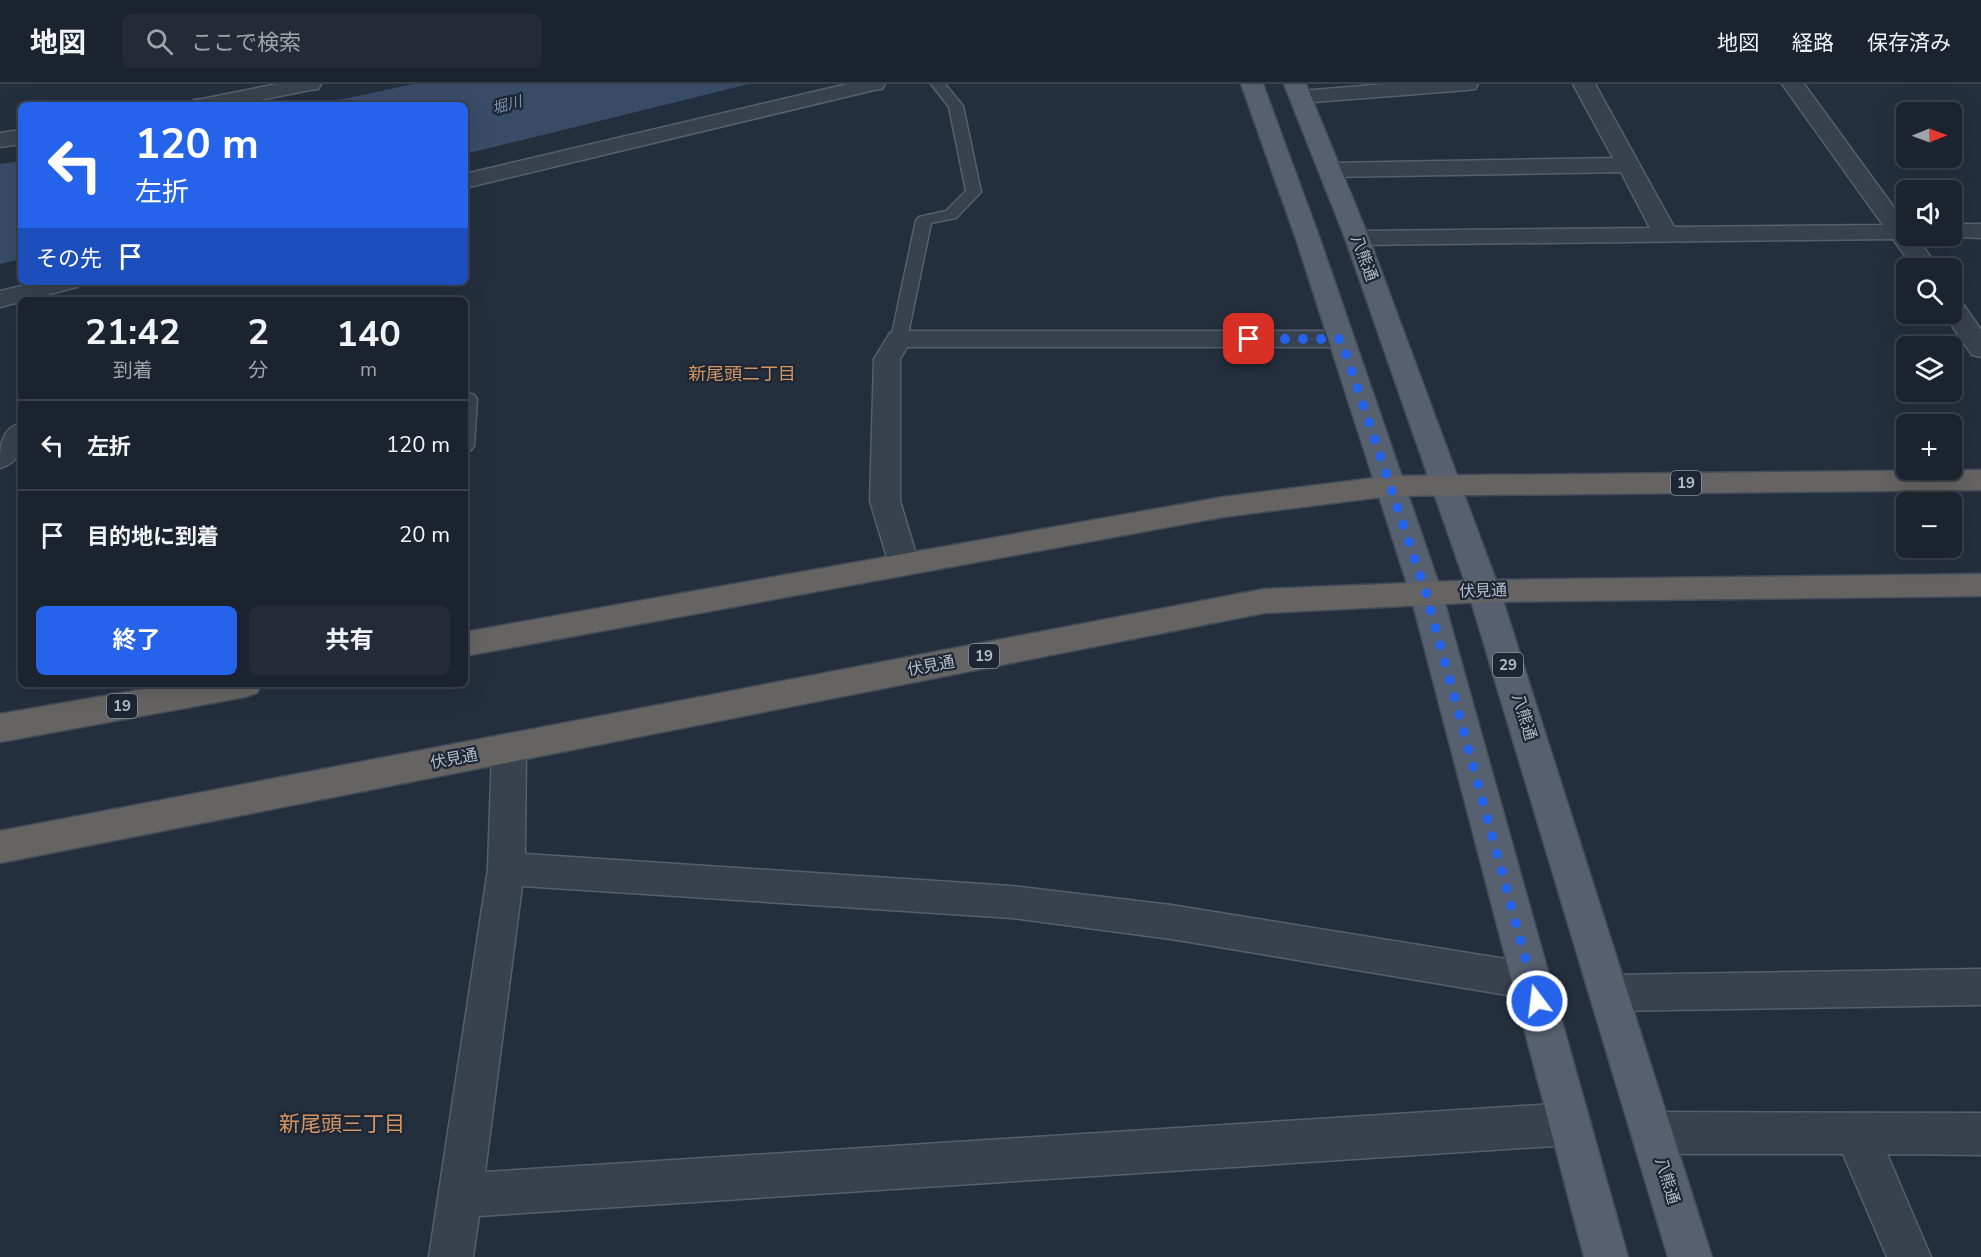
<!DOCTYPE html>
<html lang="ja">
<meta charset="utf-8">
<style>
body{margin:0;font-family:"Nunito Sans","Noto Sans JP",sans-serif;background:#242b36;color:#f1f3f6;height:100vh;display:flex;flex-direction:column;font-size:22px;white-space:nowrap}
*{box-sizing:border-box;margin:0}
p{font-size:20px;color:#a0a4aa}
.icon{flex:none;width:33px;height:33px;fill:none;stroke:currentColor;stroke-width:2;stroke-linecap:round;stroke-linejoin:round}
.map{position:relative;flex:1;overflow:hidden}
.drawer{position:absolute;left:18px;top:213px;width:450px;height:390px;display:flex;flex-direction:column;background:#1b232e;border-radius:9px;box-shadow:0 6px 24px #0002,0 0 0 2px #39404a}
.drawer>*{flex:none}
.banner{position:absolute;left:18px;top:18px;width:450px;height:183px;border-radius:9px;box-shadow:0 6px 24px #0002,0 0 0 2px #39404a;background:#2563eb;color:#fff;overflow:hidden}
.needle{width:39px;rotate:89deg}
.tools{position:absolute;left:1896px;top:18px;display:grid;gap:12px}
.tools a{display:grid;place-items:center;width:66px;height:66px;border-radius:9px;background:#1b232e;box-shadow:0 6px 24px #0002,0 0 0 2px #39404a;font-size:30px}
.pin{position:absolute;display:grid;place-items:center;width:51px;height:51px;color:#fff;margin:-26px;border-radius:12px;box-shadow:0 3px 9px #0006}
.me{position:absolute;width:66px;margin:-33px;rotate:345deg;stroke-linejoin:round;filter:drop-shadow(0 0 4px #0008)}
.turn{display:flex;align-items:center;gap:21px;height:126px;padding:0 18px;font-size:27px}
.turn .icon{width:78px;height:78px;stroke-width:2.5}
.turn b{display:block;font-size:42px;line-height:51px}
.then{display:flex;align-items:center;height:57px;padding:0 18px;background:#0003;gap:12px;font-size:22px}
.eta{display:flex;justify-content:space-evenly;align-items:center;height:102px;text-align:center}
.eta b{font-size:36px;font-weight:700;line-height:42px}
.primary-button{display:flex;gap:12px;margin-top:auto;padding:12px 18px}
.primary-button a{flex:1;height:69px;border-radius:9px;background:#2563eb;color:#fff;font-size:24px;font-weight:700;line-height:69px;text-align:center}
.primary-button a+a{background:#242b36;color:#f1f3f6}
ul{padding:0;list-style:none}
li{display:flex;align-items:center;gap:18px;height:90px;padding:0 18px;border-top:2px solid #39404a}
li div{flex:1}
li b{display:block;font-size:22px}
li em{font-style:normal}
header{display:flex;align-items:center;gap:36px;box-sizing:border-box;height:84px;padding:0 30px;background:#1b232e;border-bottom:2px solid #39404a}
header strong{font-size:28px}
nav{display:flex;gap:33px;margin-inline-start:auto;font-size:21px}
.search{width:420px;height:54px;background:#242b36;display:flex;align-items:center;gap:15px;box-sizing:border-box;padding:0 21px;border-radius:9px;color:#a0a4aa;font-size:22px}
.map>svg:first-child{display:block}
.water{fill:#394c67}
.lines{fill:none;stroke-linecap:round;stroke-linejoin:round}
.service-casing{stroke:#565f6c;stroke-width:3}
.minor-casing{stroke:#565f6c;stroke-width:3}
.tertiary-casing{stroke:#565f6c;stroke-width:3}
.primary-casing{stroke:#414a57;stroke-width:3}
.trunk-casing{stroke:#434c59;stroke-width:3}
.service{fill:#38414e;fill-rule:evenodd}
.minor{fill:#38414e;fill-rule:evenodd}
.tertiary{fill:#38414e;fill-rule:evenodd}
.primary{fill:#56606e;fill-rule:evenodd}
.trunk{fill:#656462;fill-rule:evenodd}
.route{stroke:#2563eb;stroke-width:10;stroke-dasharray:0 18}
.labels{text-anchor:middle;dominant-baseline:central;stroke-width:4.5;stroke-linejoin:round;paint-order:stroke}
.far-water-label{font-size:15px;font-style:italic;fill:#7c92b1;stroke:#1d2633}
.shield{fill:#1d2633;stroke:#878f9c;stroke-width:1.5}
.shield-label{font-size:15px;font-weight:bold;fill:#b4bcc9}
.street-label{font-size:16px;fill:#b4bcc9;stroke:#1d2633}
.neighbourhood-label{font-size:18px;fill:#d59563;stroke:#1d2633}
.near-neighbourhood-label{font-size:21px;fill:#d59563;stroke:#1d2633}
</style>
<header>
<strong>地図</strong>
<div class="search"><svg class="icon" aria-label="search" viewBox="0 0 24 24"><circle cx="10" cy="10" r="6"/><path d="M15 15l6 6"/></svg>ここで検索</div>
<nav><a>地図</a><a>経路</a><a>保存済み</a></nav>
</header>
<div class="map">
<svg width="1981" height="1173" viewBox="0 0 1981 1173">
<rect width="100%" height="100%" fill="#242f3e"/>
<!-- water -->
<g class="water">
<polygon points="414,0 749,0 465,70 465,21 315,21"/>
<polygon points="21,77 21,175 0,180 0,80"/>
</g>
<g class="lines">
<!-- service casing -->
<g class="service-casing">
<g id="service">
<polygon points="931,0 945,0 963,22 981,108 956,134 931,139 907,255 905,259 893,259 891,255 916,136 919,133 946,127 966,107 949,23"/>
<polygon points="468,309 474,311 477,315 474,362 471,366 465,368 465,310"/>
</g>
</g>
<!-- minor casing -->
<g class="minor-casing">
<g id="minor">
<polygon points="1385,0 1478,0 1475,5 1467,6 1301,19 1293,18 1290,13 1293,8 1301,7"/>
<polygon points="1573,0 1595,0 1674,143 1883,141 1782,0 1804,0 1906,140 1906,152 1916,152 1938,184 1914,184 1893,155 1357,161 1348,159 1345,154 1348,149 1357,147 1650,144 1621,88 1330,93 1322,91 1319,86 1322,81 1330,79 1613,74"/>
<polygon points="1952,140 1981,140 1981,154 1943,152 1952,152"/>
<polygon points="1952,214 1961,217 1981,246 1981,273 1972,271 1944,230 1952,230"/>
<polygon points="899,247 1341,247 1350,249 1354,255 1350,261 1341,263 907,263 900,275 900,417 919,480 915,488 904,491 893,488 889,480 870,417 874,275 890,249"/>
<path d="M21,339C21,360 24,377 0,384C0,363 0,345 21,339Z"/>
<polygon points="509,650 521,654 526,664 525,770 1012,802 1171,821 1531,879 1545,884 1551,897 1545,910 1531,915 1171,855 1012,834 522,802 485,1088 1570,1019 1585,1025 1591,1040 1585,1055 1570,1061 479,1132 473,1173 429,1173 488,785 492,664 497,654"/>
<polygon points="1981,885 1981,921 1609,927 1595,922 1589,909 1595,896 1609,891"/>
<polygon points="1652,1028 1981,1029 1981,1071 1887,1070 1931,1173 1887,1173 1843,1070 1652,1070 1637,1064 1631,1049 1637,1034"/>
</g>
</g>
<!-- tertiary casing -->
<g class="tertiary-casing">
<g id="tertiary">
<polygon points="277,0 321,0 318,5 310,6 235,21 191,21 194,16 202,15"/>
<polygon points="847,0 885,0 882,5 874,6 465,104 465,90"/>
<polygon points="21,46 21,60 0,63 0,49"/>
<polygon points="38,198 81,198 77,203 0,223 0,207"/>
</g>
</g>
<!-- primary casing -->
<g class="primary-casing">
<g id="primary">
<polygon points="1241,0 1263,0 1320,155 1442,509 1628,1173 1584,1173 1410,509 1296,155"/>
<polygon points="1284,0 1306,0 1369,154 1500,507 1712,1173 1668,1173 1468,507 1345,154"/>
</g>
</g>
<!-- trunk casing -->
<g class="trunk-casing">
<g id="trunk">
<polygon points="1981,386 1981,406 1390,412 1223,433 465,572 465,548 1223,413 1390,392"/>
<polygon points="1981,490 1981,512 1484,518 1264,529 0,779 0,747 1264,505 1484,496"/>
<polygon points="172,600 262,600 257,609 245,613 0,658 0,630"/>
</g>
</g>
<!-- service -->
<use href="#service" class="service"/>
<!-- minor -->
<use href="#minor" class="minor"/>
<!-- tertiary -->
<use href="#tertiary" class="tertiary"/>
<!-- primary -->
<use href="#primary" class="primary"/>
<!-- trunk -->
<use href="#trunk" class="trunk"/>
</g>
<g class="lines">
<!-- route -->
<polyline class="route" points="1249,255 1341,255 1426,509 1537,917"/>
</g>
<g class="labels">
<!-- far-water labels -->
<g class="far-water-label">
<text transform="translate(507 21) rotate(-15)">堀川</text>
</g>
<!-- shield labels -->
<g class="shield">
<rect x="1671" y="387" width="30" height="24" rx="4.5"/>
<rect x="969" y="560" width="30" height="24" rx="4.5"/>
<rect x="1493" y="569" width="30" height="24" rx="4.5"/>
<rect x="107" y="610" width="30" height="24" rx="4.5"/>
</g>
<g class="shield-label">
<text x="1686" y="399">19</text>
<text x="984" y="572">19</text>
<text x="1508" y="581">29</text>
<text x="122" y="622">19</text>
</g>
<!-- street labels -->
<g class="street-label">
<text transform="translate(1364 174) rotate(70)">八熊通</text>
<text transform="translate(1483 507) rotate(-2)">伏見通</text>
<text transform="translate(931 582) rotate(-11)">伏見通</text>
<text transform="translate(1524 633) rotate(73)">八熊通</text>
<text transform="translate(454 675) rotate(-11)">伏見通</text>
<text transform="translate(1667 1097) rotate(73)">八熊通</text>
</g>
<!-- neighbourhood labels -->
<g class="neighbourhood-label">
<text x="742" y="290">新尾頭二丁目</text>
</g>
<!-- near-neighbourhood labels -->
<g class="near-neighbourhood-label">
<text x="342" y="1040">新尾頭三丁目</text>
</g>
</g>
</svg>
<div class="tools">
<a><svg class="needle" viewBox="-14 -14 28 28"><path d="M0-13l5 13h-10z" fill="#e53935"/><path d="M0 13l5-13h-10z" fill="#a0a4aa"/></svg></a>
<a><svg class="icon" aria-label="sound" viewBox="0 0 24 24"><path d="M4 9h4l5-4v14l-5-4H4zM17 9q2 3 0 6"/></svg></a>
<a><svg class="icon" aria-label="search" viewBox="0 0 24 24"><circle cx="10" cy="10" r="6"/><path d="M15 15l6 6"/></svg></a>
<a><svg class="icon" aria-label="layers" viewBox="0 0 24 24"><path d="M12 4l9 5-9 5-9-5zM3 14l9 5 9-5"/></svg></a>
<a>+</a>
<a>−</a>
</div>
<div class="pin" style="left:1249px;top:255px;background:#d93025"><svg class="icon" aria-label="arrive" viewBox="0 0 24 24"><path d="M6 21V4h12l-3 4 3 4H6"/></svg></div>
<svg class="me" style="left:1537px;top:917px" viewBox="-20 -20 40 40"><circle r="17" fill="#2563eb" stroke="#fff" stroke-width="3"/><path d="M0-11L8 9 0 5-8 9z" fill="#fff"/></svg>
<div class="banner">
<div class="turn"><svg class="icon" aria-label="left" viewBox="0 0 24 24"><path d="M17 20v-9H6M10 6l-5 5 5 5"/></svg><div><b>120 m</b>左折</div></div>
<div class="then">その先<svg class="icon" aria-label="arrive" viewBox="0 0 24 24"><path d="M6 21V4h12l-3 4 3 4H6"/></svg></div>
</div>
<section class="drawer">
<div class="eta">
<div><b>21:42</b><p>到着</p></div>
<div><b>2</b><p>分</p></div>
<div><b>140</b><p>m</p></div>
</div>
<ul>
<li><svg class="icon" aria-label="left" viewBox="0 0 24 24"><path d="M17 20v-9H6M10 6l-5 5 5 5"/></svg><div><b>左折</b></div><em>120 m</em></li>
<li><svg class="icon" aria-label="arrive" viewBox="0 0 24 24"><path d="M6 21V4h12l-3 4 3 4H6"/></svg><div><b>目的地に到着</b></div><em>20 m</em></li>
</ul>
<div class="primary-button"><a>終了</a><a>共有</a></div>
</section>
</div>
